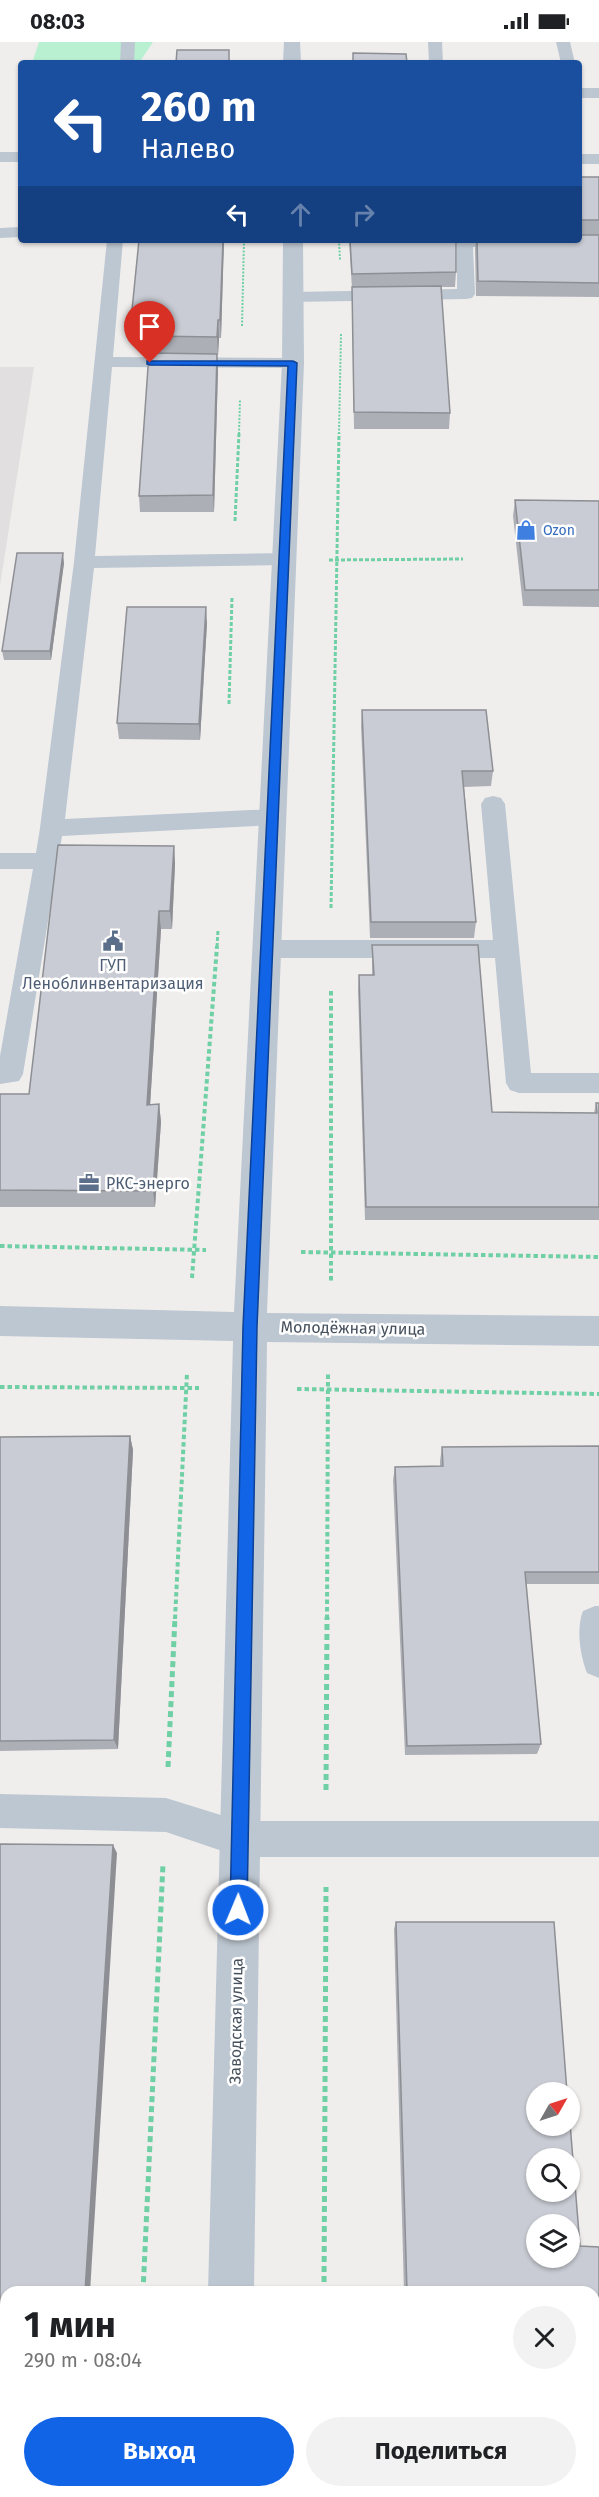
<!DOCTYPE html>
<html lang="ru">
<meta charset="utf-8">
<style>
body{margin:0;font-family:"Fira Sans",sans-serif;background:#f2f2f2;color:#202124;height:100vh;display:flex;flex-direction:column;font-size:22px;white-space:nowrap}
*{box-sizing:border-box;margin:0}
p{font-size:20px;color:#757577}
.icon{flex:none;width:33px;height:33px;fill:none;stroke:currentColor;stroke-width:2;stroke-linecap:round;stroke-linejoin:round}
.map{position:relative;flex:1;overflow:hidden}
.drawer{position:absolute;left:0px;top:2244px;width:600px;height:212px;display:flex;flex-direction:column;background:#fff;border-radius:18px 18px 0 0;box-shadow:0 2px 4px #0004}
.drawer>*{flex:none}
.banner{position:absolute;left:18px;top:18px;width:564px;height:183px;border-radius:6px;box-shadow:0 2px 4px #0004;background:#1a4fa0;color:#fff;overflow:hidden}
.needle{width:39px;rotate:51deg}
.fabs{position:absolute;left:526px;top:2040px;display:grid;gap:12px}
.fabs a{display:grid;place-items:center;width:54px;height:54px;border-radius:50%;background:#fff;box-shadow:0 2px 4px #0004;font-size:30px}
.pin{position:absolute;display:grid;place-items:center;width:51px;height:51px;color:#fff;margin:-62px -26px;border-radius:50% 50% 50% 0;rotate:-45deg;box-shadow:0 0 6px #0007}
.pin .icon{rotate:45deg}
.me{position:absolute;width:66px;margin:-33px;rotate:1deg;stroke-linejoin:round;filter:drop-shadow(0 0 4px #0008)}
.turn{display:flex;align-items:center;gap:21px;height:126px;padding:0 24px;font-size:27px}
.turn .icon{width:78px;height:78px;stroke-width:2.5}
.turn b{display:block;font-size:42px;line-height:51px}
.lanes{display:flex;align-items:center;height:57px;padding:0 24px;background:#0003;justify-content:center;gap:30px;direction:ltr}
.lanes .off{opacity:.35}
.round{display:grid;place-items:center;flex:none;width:63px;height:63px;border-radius:32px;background:#f2f2f2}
.overview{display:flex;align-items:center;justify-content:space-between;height:102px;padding:0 24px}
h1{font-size:36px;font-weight:700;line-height:45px}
.button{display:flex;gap:12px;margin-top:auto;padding:12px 24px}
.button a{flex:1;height:69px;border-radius:36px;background:#1264e6;color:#fff;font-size:24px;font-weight:700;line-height:69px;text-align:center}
.button a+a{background:#f2f2f2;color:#202124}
.status{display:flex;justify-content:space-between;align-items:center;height:42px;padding:0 30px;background:#fff;direction:ltr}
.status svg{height:16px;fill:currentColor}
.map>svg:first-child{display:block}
.education{fill:#e1dfdf}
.green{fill:#b9f0d1}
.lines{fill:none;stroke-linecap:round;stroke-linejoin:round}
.path-far3{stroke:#70d0a5;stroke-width:2;stroke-dasharray:2 1.5;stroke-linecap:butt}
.path-far2{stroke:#70d0a5;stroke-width:3;stroke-dasharray:4 2;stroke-linecap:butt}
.path-far1{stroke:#70d0a5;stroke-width:4;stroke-dasharray:4.5 3;stroke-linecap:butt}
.path{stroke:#70d0a5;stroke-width:5;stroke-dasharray:6 4;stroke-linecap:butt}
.lane{fill:#bdc7d1;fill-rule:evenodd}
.street{fill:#bdc7d1;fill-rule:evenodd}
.wall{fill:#adafb6}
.shaded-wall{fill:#8d8f94}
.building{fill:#c9ccd4;stroke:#8d8f94;stroke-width:1.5;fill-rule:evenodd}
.route{fill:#1264e6;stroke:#0c4196;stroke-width:1.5}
.labels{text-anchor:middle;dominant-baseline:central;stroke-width:5;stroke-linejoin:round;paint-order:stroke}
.far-shop-label{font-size:14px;fill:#366cbe;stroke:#fff;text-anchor:start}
.service-label{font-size:16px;fill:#4e5e75;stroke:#fff}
.street-label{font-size:16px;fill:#45505c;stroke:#fff}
</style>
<div class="status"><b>08:03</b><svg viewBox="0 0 49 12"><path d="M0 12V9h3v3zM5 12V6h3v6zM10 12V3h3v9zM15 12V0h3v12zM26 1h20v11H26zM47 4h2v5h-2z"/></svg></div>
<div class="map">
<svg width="599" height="2455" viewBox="0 0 599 2455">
<rect width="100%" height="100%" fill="#f0eeed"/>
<!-- education -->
<polygon class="education" points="0,325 34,325 0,544"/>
<!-- green -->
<polygon class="green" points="39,0 153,0 139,21 32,21"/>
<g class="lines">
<!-- path-far3 -->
<g class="path-far3">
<polyline points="339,198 340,218"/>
<polyline points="242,284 244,198"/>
<polyline points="239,392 240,357"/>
<polyline points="339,392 341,292"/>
</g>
<!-- path-far2 -->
<g class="path-far2">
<polyline points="235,479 239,391"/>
<polyline points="329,518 463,517"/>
<polyline points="229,662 232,555"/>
<polyline points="331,866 339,391"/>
<polyline points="217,905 218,888"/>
</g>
<!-- path-far1 -->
<g class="path-far1">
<polyline points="331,949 331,1241"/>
<polyline points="0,1204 206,1208"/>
<polyline points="301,1210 599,1215"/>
<polyline points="192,1236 217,904"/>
<polyline points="0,1345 199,1346"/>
<polyline points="297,1347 599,1352"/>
<polyline points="175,1577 187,1331"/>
<polyline points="327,1577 328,1332"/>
</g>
<!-- path -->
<g class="path">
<polyline points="168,1725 175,1575"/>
<polyline points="326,1748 327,1575"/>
<polyline points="143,2250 163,1822"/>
<polyline points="324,2250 326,1845"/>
<polyline points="133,2450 133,2455"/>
<polyline points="323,2450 323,2455"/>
</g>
<!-- lane -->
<g class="lane">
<polygon points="121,0 135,0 134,21 120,21"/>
<polygon points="428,0 442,0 443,21 429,21"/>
<polygon points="556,0 570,0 575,21 561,21"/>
<rect x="579" y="46" width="20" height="10"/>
<polygon points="21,185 21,195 0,196 0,186"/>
<polygon points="107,198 123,198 113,315 293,316 299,317 302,321 299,325 293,326 112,325 95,514 285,511 292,513 295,517 292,521 285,523 94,526 65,777 273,767 281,769 285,775 281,781 273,783 62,794 23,1032 19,1039 0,1042 0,1014 33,827 0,827 0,811 36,811 40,786 74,520"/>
<polygon points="457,198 520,198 521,200 513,205 473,205 475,252 472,256 466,257 293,260 287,259 284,255 287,251 293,250 457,247"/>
<polygon points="493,754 501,756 505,762 531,1031 599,1031 599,1051 519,1051 510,1048 506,1041 495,916 267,916 258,913 255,907 258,901 267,898 493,898 481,762 485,756"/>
<path d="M595,1564H599V1636L587,1631C580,1613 576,1587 583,1569Z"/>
<polygon points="0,1752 166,1756 240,1779 599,1779 599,1815 240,1815 166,1790 0,1786"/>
</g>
<!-- street -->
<g class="street">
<polygon points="284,0 300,0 301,21 283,21"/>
<rect x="0" y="110" width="21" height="10"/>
<rect x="579" y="112" width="20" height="10"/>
<polygon points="283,198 303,198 304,321 267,1271 599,1274 599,1304 267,1300 254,2250 208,2250 233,1299 0,1294 0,1264 234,1270 282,321"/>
<polygon points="202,2450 251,2450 252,2455 202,2455"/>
</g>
</g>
<!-- wall -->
<g class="wall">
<polygon points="579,135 599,135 599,255 476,254 475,207 476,198 579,198"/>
<polygon points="139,198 224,198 221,296 219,296 218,313 217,313 218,328 214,470 140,470 139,454 151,311 150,297 133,297 131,278"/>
<polygon points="349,198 456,198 456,230 455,245 441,245 450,371 449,387 354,387 352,247"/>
<polygon points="515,458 599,459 599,565 523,564 513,474"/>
<polygon points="64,521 51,618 4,618 2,609"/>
<polygon points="207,581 200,698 119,697 117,681"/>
<polygon points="362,668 493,729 491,744 464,745 476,880 474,896 370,896 361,684"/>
<polygon points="174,804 175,822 172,887 161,887 150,1063 159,1062 161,1080 155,1165 0,1165 0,1052 29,1052"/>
<polygon points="372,903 492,1070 594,1071 596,1061 599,1061 599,1178 365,1178 358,948 359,933 372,933"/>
<polygon points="130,1394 133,1408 118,1707 0,1709 0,1395"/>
<polygon points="599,1404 599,1542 526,1542 541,1702 537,1712 405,1713 393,1438 395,1425 440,1424 440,1419 442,1405"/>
<polygon points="396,1880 580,2204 594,2250 404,2250 394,1887"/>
</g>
<!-- shaded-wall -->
<g class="shaded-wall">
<polygon points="223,198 224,198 221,296 220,278"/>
<polygon points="218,278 219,296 218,313 217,295"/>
<polygon points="217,312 218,328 214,470 213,453"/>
<polygon points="63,511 64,521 51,618 50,609"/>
<polygon points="206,565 207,581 200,698 199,682"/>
<polygon points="174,804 175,822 172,887 170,869"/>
<polygon points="159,869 161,887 149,1080 147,1063"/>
<polygon points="159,1062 161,1080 155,1165 153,1149"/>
<polygon points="130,1394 133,1408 118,1707 114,1698"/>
<polygon points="113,1803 117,1811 90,2250 85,2250"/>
<polygon points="72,2450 77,2450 77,2455 71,2455"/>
</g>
<!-- building -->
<g class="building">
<polygon points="177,8 229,8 229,21 176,21"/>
<polygon points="353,11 406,12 407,21 353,21"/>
<polygon points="579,135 599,135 599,178 581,178 579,181"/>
<polygon points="579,193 599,193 599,241 478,239 477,198 579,198"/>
<polygon points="139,198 223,198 220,278 218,278 217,295 149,294 151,278 131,278"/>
<polygon points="350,198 456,198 456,230 352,232"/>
<polygon points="441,244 450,371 354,370 352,245"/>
<polygon points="149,311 217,312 213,453 139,454"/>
<polygon points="515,458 599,459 599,548 525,548"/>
<polygon points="17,511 63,511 50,609 2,609"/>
<polygon points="127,565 206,565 199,682 117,681"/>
<polygon points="362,668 486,668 493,729 462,729 476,880 371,880"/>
<polygon points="58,803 174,804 170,869 159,869 147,1063 159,1062 153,1149 0,1148 0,1052 29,1052"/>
<polygon points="372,903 478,903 492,1070 597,1071 596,1061 599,1061 599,1165 366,1165 359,933 374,933"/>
<polygon points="130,1394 114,1698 0,1699 0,1395"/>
<polygon points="599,1404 599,1530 525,1530 541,1702 407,1704 395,1425 443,1424 442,1405"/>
<polygon points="0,1802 113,1803 85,2250 6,2250 6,2450 72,2450 71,2455 0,2455"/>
<path d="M396,1880H554L567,2050H537V2084H570V2081L580,2204L599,2205V2426H594V2250H407ZM537,2116H570V2150H537ZM537,2182H570V2216H537Z"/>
</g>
<!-- route -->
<polygon class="route" points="147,319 293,319 297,321 257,1285 247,1868 245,1874 238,1877 232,1874 230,1868 243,1285 288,324 150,323 147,322"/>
<!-- icons -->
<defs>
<g id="shop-bare" transform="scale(1.62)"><path d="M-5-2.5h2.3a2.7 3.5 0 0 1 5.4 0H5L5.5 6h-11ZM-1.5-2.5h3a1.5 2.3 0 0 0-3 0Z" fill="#3f7fe0" stroke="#fff" stroke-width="2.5" paint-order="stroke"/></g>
<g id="civic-bare" transform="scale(1.62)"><path d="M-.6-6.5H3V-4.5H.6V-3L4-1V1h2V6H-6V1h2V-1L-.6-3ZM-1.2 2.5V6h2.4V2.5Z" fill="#5c6f8a" stroke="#fff" stroke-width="2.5" paint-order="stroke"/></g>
<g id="office-bare" transform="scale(1.62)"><path d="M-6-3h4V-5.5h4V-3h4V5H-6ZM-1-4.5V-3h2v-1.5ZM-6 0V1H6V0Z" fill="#5c6f8a" stroke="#fff" stroke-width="2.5" paint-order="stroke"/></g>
</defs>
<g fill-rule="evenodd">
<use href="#shop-bare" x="526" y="488"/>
<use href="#civic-bare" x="113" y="899"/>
<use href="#office-bare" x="89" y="1141"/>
</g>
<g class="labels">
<!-- far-shop labels -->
<g class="far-shop-label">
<text x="543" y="488">Ozon</text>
</g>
<!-- service labels -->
<g class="service-label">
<text x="113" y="923">ГУП<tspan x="113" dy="18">Леноблинвентаризация</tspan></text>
<text x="106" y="1141" text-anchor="start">РКС-энерго</text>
</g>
<!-- street labels -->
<g class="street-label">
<text transform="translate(353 1286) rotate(1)">Молодёжная улица</text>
<text transform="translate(236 1979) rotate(-89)">Заводская улица</text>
</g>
</g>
</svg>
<div class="fabs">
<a><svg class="needle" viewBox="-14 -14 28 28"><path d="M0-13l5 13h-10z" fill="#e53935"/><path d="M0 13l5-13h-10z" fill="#757577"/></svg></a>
<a><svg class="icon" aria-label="search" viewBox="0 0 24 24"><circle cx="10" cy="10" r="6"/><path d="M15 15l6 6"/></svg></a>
<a><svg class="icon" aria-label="layers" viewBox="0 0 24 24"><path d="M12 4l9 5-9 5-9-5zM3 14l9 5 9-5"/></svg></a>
</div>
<div class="pin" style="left:150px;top:321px;background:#d93025"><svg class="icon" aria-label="arrive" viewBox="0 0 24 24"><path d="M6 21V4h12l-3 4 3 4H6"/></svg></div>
<svg class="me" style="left:238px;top:1868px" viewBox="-20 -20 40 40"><circle r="17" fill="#1264e6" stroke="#fff" stroke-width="3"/><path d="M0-11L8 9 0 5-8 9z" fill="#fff"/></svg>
<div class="banner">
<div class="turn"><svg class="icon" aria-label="left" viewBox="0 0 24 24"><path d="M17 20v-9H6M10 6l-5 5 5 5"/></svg><div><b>260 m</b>Налево</div></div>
<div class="lanes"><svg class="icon" aria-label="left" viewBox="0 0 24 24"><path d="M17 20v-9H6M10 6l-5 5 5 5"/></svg><svg class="icon off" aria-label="ahead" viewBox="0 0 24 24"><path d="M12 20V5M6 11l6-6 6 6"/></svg><svg class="icon off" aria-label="right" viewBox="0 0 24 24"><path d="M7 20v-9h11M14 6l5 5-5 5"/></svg></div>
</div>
<section class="drawer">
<div class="overview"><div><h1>1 мин</h1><p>290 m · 08:04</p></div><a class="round"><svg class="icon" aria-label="close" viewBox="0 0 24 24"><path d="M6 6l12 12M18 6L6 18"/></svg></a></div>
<div class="button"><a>Выход</a><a>Поделиться</a></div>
</section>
</div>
